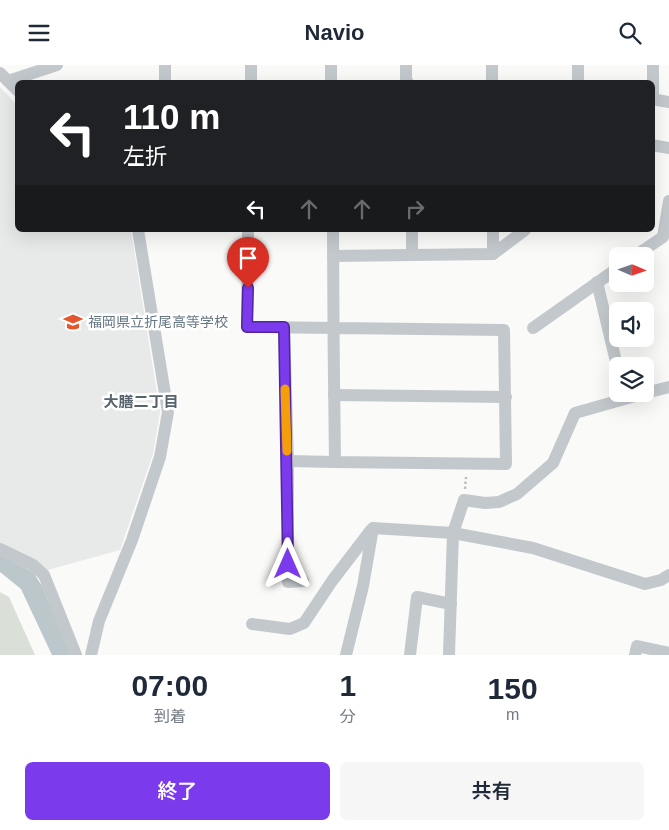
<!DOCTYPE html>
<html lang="ja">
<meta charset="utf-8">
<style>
body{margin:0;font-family:Helvetica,"Noto Sans JP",sans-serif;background:#f6f6f7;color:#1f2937;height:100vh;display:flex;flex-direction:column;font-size:19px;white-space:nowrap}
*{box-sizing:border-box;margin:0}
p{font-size:16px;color:#747a83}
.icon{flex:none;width:28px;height:28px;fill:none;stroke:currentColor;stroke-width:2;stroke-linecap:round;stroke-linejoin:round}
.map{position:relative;height:590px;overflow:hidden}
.drawer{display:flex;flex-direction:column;background:#fff;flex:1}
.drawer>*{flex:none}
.top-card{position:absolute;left:15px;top:15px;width:640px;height:152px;border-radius:8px;box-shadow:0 5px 20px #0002;background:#202124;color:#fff;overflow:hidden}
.needle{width:32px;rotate:92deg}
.buttons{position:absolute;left:609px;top:182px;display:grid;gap:10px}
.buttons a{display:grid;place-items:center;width:45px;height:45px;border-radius:8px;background:#fff;box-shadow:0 5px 20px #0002;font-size:25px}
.pin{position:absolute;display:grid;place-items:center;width:42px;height:42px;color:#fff;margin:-51px -21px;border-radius:50% 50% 50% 0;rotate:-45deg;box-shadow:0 0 5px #0007}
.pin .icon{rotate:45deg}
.me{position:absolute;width:55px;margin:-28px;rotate:0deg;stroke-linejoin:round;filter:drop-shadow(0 0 4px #0008)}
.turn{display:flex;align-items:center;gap:18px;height:105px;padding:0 25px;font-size:22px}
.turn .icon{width:65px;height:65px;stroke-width:2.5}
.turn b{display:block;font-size:35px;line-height:42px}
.lanes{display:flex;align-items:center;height:48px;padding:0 25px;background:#0003;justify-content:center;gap:25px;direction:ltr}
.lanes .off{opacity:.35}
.eta{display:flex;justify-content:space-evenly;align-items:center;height:85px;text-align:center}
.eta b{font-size:30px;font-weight:600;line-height:35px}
.cta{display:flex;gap:10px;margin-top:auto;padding:10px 25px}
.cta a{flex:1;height:58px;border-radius:8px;background:#7c3aed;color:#fff;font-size:20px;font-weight:600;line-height:58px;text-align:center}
.cta a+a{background:#f6f6f7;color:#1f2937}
header{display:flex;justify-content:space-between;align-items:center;height:65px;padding:0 25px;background:#fff;font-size:22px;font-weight:600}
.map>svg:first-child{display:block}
.built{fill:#e8e9e9}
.green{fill:#dadfd7}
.water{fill:#bbc7cb}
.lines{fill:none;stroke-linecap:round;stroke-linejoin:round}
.path{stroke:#bbbfc2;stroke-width:2.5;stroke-dasharray:2.5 2.5;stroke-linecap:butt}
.street{stroke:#c3c8cc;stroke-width:12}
.route-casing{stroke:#51269a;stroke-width:12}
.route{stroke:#7c3aed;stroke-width:9}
.slow{stroke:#f59e0b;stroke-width:9}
.labels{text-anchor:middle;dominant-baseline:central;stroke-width:5;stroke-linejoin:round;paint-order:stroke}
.poi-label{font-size:14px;fill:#657683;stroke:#fff;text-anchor:start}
.neighbourhood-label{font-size:15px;font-weight:bold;fill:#57646e;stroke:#fff}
</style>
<header><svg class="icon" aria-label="menu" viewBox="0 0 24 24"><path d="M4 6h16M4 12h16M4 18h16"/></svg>Navio<svg class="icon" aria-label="search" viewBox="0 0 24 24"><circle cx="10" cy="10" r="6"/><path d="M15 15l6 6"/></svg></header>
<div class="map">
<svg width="669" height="590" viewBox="0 0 669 590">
<rect width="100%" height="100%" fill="#fafaf8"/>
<!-- built -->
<polygon class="built" points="0,22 17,40 18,165 131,165 160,347 153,389 120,485 44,506 0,479"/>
<!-- green -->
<polygon class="green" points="0,527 9,532 35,590 0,590"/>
<!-- water -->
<polygon class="water" points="0,490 33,507 42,521 71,590 52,590 21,524 0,507"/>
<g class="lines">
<!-- path -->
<polyline class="path" points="465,424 466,412"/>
<!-- street -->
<g class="street">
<polyline points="331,0 331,18"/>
<polyline points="406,0 406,14 408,18"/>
<polyline points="492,0 492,18"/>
<polyline points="578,0 578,18"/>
<polyline points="653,0 653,34"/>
<polyline points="0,8 18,26"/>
<polyline points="8,16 57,0"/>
<polyline points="165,18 165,0"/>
<polyline points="251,18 251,0"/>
<polyline points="652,34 669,37"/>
<polyline points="652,80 669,83"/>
<path d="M248,165L247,262L504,265L506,399L335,397C334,320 333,242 333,165"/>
<polyline points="412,165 412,189"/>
<polyline points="493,165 493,189"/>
<polyline points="333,191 493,189 525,165"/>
<polyline points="635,191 663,172 669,136"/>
<polyline points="597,217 618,305"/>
<polyline points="284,262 288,396 288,517 303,516"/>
<polyline points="533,263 618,203"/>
<polyline points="645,328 669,322"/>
<polyline points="334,330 506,332"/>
<polyline points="288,396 335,397"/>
<polyline points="0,484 33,500 44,510 76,590"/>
<polyline points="252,559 290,564 304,558 332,516 371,465"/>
<polyline points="91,590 99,556 132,475 160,392 168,347 138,165"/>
<polyline points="346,590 363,521 373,463 453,468 533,483 645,519 661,515 669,510"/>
<polyline points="410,590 417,532 451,539"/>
<polyline points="449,590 453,468 464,435 485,438 499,437 517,429 553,398 575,348 642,329"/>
<polyline points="635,590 637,581 669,588"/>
</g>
</g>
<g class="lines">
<!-- route casing -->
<g class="route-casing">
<polyline id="route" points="248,223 247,262 284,262 288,499"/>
</g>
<!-- route -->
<use href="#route" class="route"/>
<!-- slow -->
<polyline class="slow" points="285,324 287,386"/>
</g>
<!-- icons -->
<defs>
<g id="school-bare" transform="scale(1.5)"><path d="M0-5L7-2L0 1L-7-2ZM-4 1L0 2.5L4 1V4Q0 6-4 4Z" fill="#e4572e" stroke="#fff" stroke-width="2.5" paint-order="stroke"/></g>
</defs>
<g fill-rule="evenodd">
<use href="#school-bare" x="73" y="257"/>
</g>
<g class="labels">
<!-- poi labels -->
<g class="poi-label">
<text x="88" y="257">福岡県立折尾高等学校</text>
</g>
<!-- neighbourhood labels -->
<g class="neighbourhood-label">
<text x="141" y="336">大膳二丁目</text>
</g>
</g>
</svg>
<div class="buttons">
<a><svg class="needle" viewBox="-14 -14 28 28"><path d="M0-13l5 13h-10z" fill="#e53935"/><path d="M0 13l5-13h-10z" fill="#747a83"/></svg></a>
<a><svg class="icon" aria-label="sound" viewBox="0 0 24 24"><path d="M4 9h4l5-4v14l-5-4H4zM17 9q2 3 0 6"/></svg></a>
<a><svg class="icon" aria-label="layers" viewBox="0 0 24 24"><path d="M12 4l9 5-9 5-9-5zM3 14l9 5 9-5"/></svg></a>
</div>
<div class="pin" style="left:248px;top:223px;background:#d93025"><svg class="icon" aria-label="arrive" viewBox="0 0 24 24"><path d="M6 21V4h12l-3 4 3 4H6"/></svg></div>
<svg class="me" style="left:288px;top:499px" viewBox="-20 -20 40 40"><path d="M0-17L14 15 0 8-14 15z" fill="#7c3aed" stroke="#fff" stroke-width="4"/></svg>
<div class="top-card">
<div class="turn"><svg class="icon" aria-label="left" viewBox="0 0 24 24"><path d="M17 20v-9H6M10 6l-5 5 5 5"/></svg><div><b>110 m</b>左折</div></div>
<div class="lanes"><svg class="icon" aria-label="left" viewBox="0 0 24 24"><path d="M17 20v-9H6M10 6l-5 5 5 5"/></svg><svg class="icon off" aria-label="ahead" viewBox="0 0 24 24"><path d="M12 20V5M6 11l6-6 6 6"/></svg><svg class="icon off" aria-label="ahead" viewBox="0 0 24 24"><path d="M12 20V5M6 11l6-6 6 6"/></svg><svg class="icon off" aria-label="right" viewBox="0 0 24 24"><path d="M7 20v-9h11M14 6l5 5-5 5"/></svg></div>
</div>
</div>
<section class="drawer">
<div class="eta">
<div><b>07:00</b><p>到着</p></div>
<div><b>1</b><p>分</p></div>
<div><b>150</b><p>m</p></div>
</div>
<div class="cta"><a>終了</a><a>共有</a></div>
</section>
